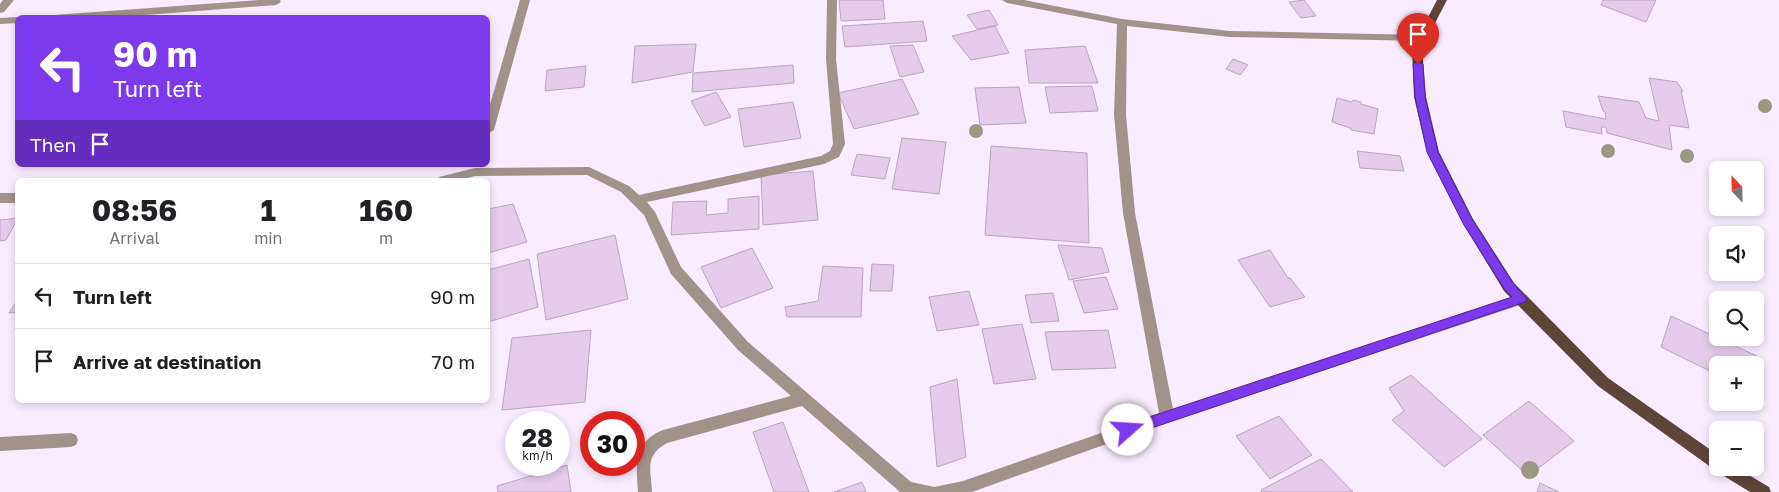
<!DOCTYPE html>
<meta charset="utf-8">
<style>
body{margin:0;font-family:"Golos Text",sans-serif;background:#f6f6f6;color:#202124;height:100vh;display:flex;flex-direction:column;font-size:19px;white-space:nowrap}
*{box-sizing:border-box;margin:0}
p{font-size:16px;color:#757577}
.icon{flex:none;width:28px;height:28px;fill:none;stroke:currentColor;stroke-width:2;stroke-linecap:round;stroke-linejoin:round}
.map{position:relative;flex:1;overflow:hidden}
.drawer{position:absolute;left:15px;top:178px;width:475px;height:225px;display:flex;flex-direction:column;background:#fff;border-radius:8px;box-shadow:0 2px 8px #0003}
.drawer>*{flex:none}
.banner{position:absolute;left:15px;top:15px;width:475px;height:152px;border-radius:8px;box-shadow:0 2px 8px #0003;background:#7c3aed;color:#fff;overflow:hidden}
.needle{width:32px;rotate:338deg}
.controls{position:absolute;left:1709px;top:161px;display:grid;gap:10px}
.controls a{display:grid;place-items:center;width:55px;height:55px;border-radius:8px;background:#fff;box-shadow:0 2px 8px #0003;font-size:25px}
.speed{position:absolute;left:505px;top:411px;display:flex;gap:10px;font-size:25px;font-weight:700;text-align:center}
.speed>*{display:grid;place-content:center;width:65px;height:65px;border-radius:50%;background:#fff;box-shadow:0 2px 8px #0003;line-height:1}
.speed small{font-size:12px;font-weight:400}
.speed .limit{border:8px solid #d22;background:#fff;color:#111}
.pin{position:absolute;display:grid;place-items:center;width:42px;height:42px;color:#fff;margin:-51px -21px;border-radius:50% 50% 50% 0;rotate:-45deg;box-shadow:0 0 5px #0007}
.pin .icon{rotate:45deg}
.me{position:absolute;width:55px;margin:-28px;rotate:71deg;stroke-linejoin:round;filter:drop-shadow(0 0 4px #0008)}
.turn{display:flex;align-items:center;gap:18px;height:105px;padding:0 15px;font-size:22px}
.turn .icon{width:65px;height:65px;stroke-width:2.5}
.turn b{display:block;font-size:35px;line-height:42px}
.then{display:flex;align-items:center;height:48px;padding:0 15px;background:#0003;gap:10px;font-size:19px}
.eta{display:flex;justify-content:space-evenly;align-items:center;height:85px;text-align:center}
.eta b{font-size:30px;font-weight:700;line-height:35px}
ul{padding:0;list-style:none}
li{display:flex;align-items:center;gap:15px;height:65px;padding:0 15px;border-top:1px solid #e0e0e0}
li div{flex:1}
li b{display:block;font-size:19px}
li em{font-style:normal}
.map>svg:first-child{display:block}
.building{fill:#e3cbe9;stroke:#bba4c0}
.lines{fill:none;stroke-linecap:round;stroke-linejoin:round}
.minor{fill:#a1928a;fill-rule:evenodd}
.major{fill:#5e4539;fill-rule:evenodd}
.tree{fill:#999881}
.route{fill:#7c3aed;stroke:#51269a}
</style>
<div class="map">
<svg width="1779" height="492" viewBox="0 0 1779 492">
<rect width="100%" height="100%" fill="#f9ecff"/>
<!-- building -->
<g class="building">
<polygon points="839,0 883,0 885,19 841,21"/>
<polygon points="1304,0 1316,16 1301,18 1289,2"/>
<polygon points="1603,0 1656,0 1646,22 1601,5"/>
<polygon points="989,10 998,25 977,29 967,15"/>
<polygon points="923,21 927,41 845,47 842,26"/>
<polygon points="995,26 1009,53 971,60 952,36"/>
<polygon points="696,44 693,72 632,83 635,46"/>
<polygon points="913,45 924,72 900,77 890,46"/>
<polygon points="1085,46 1098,83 1029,83 1025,50"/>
<polygon points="1233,59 1248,65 1240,75 1226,69"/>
<polygon points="793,65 794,83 692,92 693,73"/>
<polygon points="586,66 584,87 545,91 547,70"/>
<polygon points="1649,78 1677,82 1683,91 1681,91 1689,128 1669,125 1672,150 1607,133 1606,127 1601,127 1602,134 1566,127 1563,111 1606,119 1605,112 1603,111 1598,96 1639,102 1646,118 1659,121"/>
<polygon points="902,79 919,114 854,129 838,93"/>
<polygon points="1092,86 1098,111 1050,113 1045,87"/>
<polygon points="1019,87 1026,123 980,125 975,88"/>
<polygon points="716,92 731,117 705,126 691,101"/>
<polygon points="1337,98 1352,102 1353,100 1361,102 1361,104 1378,109 1374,134 1351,130 1350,128 1332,122"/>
<polygon points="793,102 801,138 744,147 738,109"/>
<polygon points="902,138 946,142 939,194 892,189"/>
<polygon points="991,146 1087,153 1089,243 985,235"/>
<polygon points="1357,151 1400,156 1404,171 1360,168"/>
<polygon points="857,154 890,158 885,179 851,175"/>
<polygon points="813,171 818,220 763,225 761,175"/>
<polygon points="759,196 759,229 671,235 673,202 707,201 706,215 728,213 728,199"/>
<polygon points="513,204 527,242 488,253 488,209"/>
<polygon points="18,218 6,240 0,241 0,220"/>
<polygon points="615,235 628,299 546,320 537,254"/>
<polygon points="1058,245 1102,248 1109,272 1069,280"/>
<polygon points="752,248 773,288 721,308 701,267"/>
<polygon points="1270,250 1288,278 1290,278 1305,297 1270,307 1238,260"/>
<polygon points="529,259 538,307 488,322 488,270"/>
<polygon points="872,264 894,265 892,291 870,291"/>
<polygon points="823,266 863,268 861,317 787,317 785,307 818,301"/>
<polygon points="1106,277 1118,309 1084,313 1073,281"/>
<polygon points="969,291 979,325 937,331 929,297"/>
<polygon points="1053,293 1059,321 1031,323 1025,295"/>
<polygon points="18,299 18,312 9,313"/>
<polygon points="1671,316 1761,358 1755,382 1755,365 1718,365 1718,375 1661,347"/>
<polygon points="1022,324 1036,379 994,384 982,329"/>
<polygon points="591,330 585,402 502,410 512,338"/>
<polygon points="1108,330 1116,368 1052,370 1045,332"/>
<polygon points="1411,375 1482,439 1444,467 1392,420 1404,411 1389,388"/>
<polygon points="957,379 966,457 937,467 930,387"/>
<polygon points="1529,401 1574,441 1528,476 1483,435"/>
<polygon points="1279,416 1312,455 1270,479 1236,436"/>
<polygon points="783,422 809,492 774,492 753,432"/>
<polygon points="1321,459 1353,492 1262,492 1261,490"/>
<polygon points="567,465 571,492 498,492 497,486"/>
<polygon points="862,482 866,492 834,492"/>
<polygon points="1540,483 1559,492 1537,492"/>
</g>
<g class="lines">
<!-- minor -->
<g class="minor">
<polygon points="3,0 14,0 4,12 0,13 0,4"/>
<polygon points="260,0 280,0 281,2 276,5 106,18 49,18 54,15"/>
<polygon points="520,0 530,0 494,130 488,134 488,112"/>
<path d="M827,0H837L836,59L845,144L839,157L824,164L647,202L655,212L681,267L748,342L911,482L934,487L963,481L1159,413L1123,213L1114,115L1117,24L1007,3L1002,0H1024L1122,19L1230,31L1423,35L1428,38L1423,41L1230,37L1127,26L1126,115L1135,213L1173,409L1521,294L1526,295L1528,299L1526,303L1146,430L972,492H900L802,406L667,443C644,456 651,469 652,492H638C636,465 633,442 663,430L791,396L738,350L671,274L644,215L621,192L587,175L475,176L461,180H437L439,177L475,168L589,167L629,186L639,195L821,156L830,151L833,144L826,59Z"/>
<polygon points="18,17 21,18 18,18 18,23 0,24 0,18"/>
<rect x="0" y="193" width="18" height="10"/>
<polygon points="71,433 76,435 78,440 76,445 71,447 0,451 0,437"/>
</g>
<!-- major -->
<polygon class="major" points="1437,0 1447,0 1422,48 1426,97 1439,152 1473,219 1514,283 1608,378 1718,455 1718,468 1737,468 1769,487 1771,492 1750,492 1719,473 1598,386 1504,291 1464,225 1427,152 1414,97 1412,48"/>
</g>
<!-- trees -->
<g class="tree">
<circle cx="1765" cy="106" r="7"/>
<circle cx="976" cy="131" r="7"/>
<circle cx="1608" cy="151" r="7"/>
<circle cx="1687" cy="156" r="7"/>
<circle cx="1530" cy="470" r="9"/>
</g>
<!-- route -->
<polygon class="route" points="1418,61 1423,64 1425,97 1438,152 1472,219 1513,283 1527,299 1525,302 1128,436 1123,435 1121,430 1123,426 1128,424 1512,297 1505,290 1464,225 1427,152 1415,97 1413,64"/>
</svg>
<div class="controls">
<a><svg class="needle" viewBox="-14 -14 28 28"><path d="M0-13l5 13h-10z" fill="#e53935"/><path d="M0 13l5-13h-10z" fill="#757577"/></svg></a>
<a><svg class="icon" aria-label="sound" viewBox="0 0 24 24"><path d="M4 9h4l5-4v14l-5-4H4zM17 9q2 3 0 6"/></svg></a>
<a><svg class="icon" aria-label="search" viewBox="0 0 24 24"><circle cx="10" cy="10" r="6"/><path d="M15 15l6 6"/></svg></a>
<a>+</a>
<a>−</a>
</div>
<div class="speed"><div>28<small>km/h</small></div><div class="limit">30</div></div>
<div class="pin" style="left:1418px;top:64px;background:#d93025"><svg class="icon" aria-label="arrive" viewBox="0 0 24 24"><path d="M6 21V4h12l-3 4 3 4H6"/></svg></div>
<svg class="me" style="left:1128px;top:430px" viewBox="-20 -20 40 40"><circle r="19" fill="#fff"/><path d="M0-13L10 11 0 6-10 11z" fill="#7c3aed"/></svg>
<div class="banner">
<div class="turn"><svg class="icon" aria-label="left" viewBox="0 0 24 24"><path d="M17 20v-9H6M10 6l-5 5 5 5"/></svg><div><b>90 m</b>Turn left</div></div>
<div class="then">Then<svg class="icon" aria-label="arrive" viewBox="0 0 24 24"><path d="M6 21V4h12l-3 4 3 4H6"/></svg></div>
</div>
<section class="drawer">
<div class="eta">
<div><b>08:56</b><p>Arrival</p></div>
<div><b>1</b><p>min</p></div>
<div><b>160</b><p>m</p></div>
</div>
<ul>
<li><svg class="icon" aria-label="left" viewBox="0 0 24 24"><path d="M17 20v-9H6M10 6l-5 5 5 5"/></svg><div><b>Turn left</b></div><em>90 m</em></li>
<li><svg class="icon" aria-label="arrive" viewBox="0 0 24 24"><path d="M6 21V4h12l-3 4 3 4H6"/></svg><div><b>Arrive at destination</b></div><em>70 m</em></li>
</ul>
</section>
</div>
